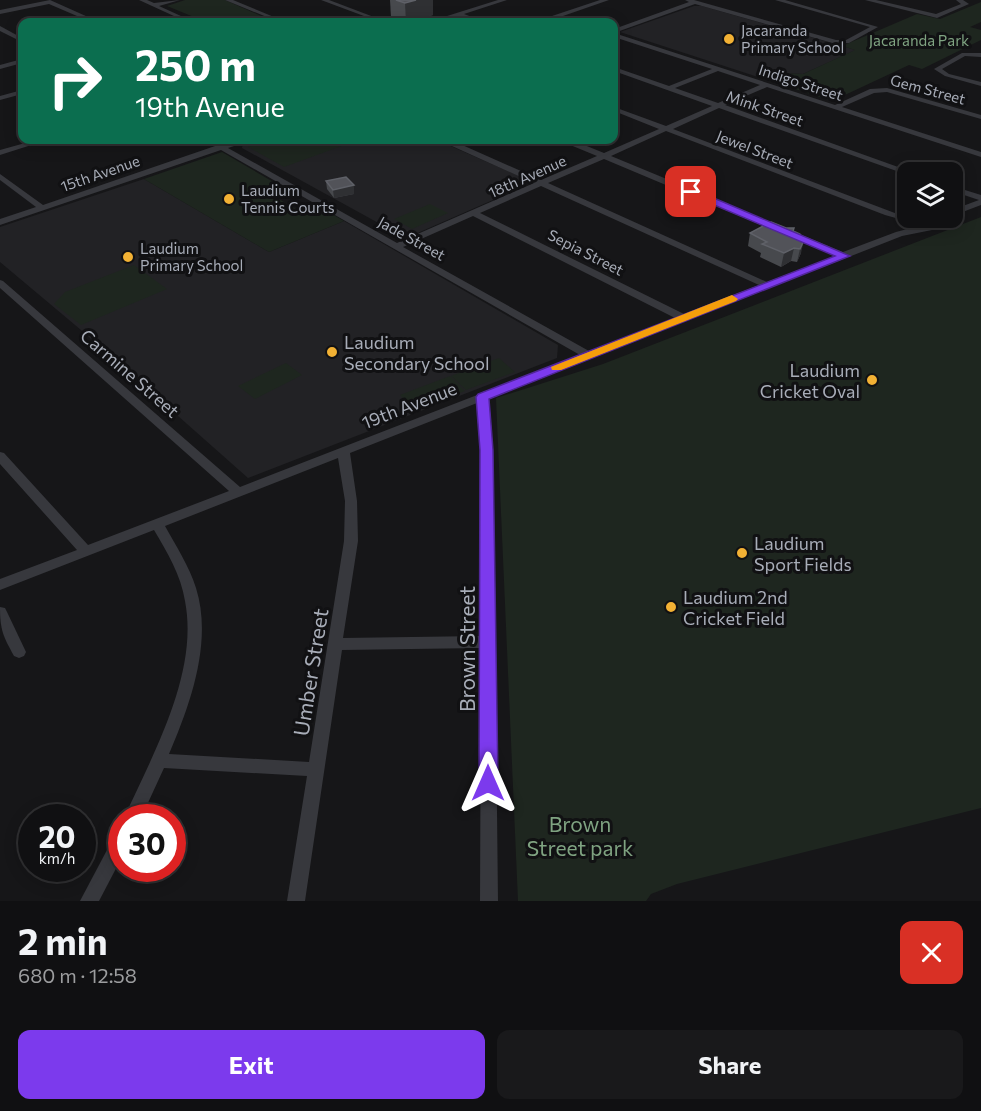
<!DOCTYPE html>
<meta charset="utf-8">
<style>
body{margin:0;font-family:Commissioner,sans-serif;background:#19191b;color:#f1f3f6;height:100vh;display:flex;flex-direction:column;font-size:22px;white-space:nowrap}
*{box-sizing:border-box;margin:0}
p{font-size:20px;color:#9c9d9f}
.icon{flex:none;width:33px;height:33px;fill:none;stroke:currentColor;stroke-width:2;stroke-linecap:round;stroke-linejoin:round}
.map{position:relative;height:901px;overflow:hidden}
.panel{display:flex;flex-direction:column;background:#101012;flex:1}
.panel>*{flex:none}
.hud{position:absolute;left:18px;top:18px;width:600px;height:126px;border-radius:12px;box-shadow:0 3px 15px #0003,0 0 0 2px #303032;background:#0b6e4f;color:#fff;overflow:hidden}
.buttons{position:absolute;left:897px;top:162px;display:grid;gap:12px}
.buttons a{display:grid;place-items:center;width:66px;height:66px;border-radius:12px;background:#101012;box-shadow:0 3px 15px #0003,0 0 0 2px #303032;font-size:30px}
.speed{position:absolute;left:18px;top:804px;display:flex;gap:12px;font-size:30px;font-weight:700;text-align:center}
.speed>*{display:grid;place-content:center;width:78px;height:78px;border-radius:50%;background:#101012;box-shadow:0 3px 15px #0003,0 0 0 2px #303032;line-height:1}
.speed small{font-size:15px;font-weight:400}
.speed .limit{border:9px solid #d22;background:#fff;color:#111}
.pin{position:absolute;display:grid;place-items:center;width:51px;height:51px;color:#fff;margin:-26px;border-radius:12px;box-shadow:0 3px 9px #0006}
.me{position:absolute;width:66px;margin:-33px;rotate:0deg;stroke-linejoin:round;filter:drop-shadow(0 0 4px #0008)}
.turn{display:flex;align-items:center;gap:21px;height:126px;padding:0 18px;font-size:27px}
.turn .icon{width:78px;height:78px;stroke-width:2.5}
.turn b{display:block;font-size:42px;line-height:51px}
.round{display:grid;place-items:center;flex:none;width:63px;height:63px;border-radius:12px;background:#19191b}
.overview{display:flex;align-items:center;justify-content:space-between;height:102px;padding:0 18px}
h1{font-size:36px;font-weight:700;line-height:45px}
.primary-button{display:flex;gap:12px;margin-top:auto;padding:12px 18px}
.primary-button a{flex:1;height:69px;border-radius:12px;background:#7c3aed;color:#fff;font-size:24px;font-weight:700;line-height:69px;text-align:center}
.primary-button a+a{background:#19191b;color:#f1f3f6}
.map>svg:first-child{display:block}
.built{fill:#222225}
.green{fill:#1e261f}
.lines{fill:none;stroke-linecap:round;stroke-linejoin:round}
.street{fill:#37383d;fill-rule:evenodd}
.wall{fill:#47494d}
.shaded-wall{fill:#2f3033}
.building{fill:#525359;stroke:#5f6168;stroke-width:1.5}
.route{fill:#7c3aed;stroke:#51269a;stroke-width:1.5}
.slow{fill:#f59e0b}
.poi-dot{fill:#f2b134;stroke:#111113;stroke-width:2}
.labels{text-anchor:middle;dominant-baseline:central;stroke-width:6;stroke-linejoin:round;paint-order:stroke}
.far-poi-label{font-size:15px;fill:#a8adb8;stroke:#111113;text-anchor:start}
.far-park-label{font-size:15px;fill:#7fa381;stroke:#111113}
.far-street-label{font-size:15px;fill:#a8adb8;stroke:#111113}
.poi-label{font-size:18px;fill:#a8adb8;stroke:#111113;text-anchor:start}
.street-label{font-size:18px;fill:#a8adb8;stroke:#111113}
.near-street-label{font-size:21px;fill:#a8adb8;stroke:#111113}
.near-park-label{font-size:21px;fill:#7fa381;stroke:#111113}
</style>
<div class="map">
<svg width="981" height="901" viewBox="0 0 981 901">
<rect width="100%" height="100%" fill="#161618"/>
<!-- built -->
<g class="built">
<polygon points="694,6 702,6 856,50 803,74 773,73 758,77 620,32"/>
<polygon points="255,140 437,140 526,179 525,186 413,235 402,236 242,148 243,143"/>
<polygon points="144,179 269,252 344,221 558,345 557,358 248,478 81,330 0,262 0,227"/>
</g>
<!-- green -->
<g class="green">
<polygon points="185,0 225,0 275,22 206,22 167,6"/>
<polygon points="981,2 981,22 970,27 981,30 981,40 922,69 909,65 832,101 758,77 773,73 803,74 855,50 842,46 917,14 940,19"/>
<polygon points="264,140 358,140 284,167 248,147"/>
<polygon points="222,152 282,187 270,194 298,210 316,205 344,221 269,252 144,179"/>
<polygon points="430,204 448,213 412,229 394,219"/>
<polygon points="981,217 981,808 677,884 651,894 646,901 518,901 496,398 603,364"/>
<polygon points="134,265 167,289 81,325 54,304 65,292"/>
<polygon points="499,358 515,372 466,390 451,376"/>
<polygon points="286,363 302,375 255,399 238,386"/>
<polygon points="450,376 465,391 414,410 400,395"/>
</g>
<g class="lines">
<!-- street -->
<g class="street">
<polygon points="50,0 97,21 98,22 91,22 49,4 0,14 0,10"/>
<polygon points="139,0 147,0 154,3 180,0 159,6 194,22 187,22"/>
<polygon points="225,0 233,0 286,22 279,22"/>
<polygon points="321,0 329,0 387,22 380,22"/>
<path d="M498,0H507L464,14L485,22C475,22 465,16 456,16C446,17 438,23 428,22Z"/>
<path d="M600,0H609L563,16L579,22C571,22 566,20 559,19C551,17 542,23 534,22Z"/>
<polygon points="685,0 694,0 836,40 846,40 870,27 775,0 785,0 878,27 849,43 836,44 695,4 614,33 614,29 689,2"/>
<polygon points="865,0 876,0 936,14 961,4 956,0 963,0 969,4 937,18"/>
<polygon points="0,26 22,38 22,42 0,31"/>
<path d="M614,33L835,105L870,89L887,88L981,115V119L887,92L874,93L842,107L981,152V157L767,87L725,105L912,172L905,174L719,108L673,129L908,218L920,220L945,218L929,223L933,228L932,230L902,236L488,399L493,450L498,901H480L481,648L342,650L305,901H287L307,776L164,768L141,818H124C153,754 199,673 185,601C181,575 167,552 154,530L0,590V579L77,550L0,464V452L4,453L88,545L229,491L0,288V280L3,281L240,487L580,355L221,150L0,225V219L36,207L0,180V174L43,205L218,145L237,140H247L246,142L228,148L397,243L534,183L443,142L442,140H451L541,180L597,156L563,142L562,140H572L604,153L659,129L614,111V107L666,126L712,106L614,71V67L669,86L712,69L614,37ZM718,71L760,85L718,103L675,88ZM666,131L885,215L910,222L908,225L911,228L896,232L843,252L611,156ZM604,159L835,256L767,282L548,183ZM541,186L759,285L684,314L480,213ZM473,216L675,318L589,351L403,247ZM477,403L481,450V636L343,638L358,541L357,501L350,453ZM338,458L345,501L344,541L309,762L169,754C190,705 213,642 196,588C189,566 176,546 165,526Z"/>
<polygon points="962,53 981,53 981,57 965,56 942,69 949,74 981,82 981,86 945,76 934,69"/>
<polygon points="22,59 22,63 0,69 0,65"/>
<polygon points="22,90 22,94 0,100 0,96"/>
<polygon points="36,140 47,140 0,155 0,150"/>
<polygon points="952,186 981,195 981,205 952,216 952,210 979,200 952,191"/>
<path d="M0,607L5,608L7,612L26,652L24,656L19,658L14,656C3,636 0,630 0,607Z"/>
<polygon points="122,831 122,857 99,901 80,901 116,833"/>
</g>
</g>
<!-- wall -->
<g class="wall">
<polygon points="390,0 433,0 433,15 405,22 391,17"/>
<polygon points="326,181 354,194 334,198 327,189"/>
<polygon points="793,231 801,253 797,262 791,261 781,267 760,257 761,253 748,246 750,233"/>
</g>
<!-- shaded-wall -->
<g class="shaded-wall">
<polygon points="416,0 433,0 433,15 406,22 405,3"/>
<polygon points="354,185 354,194 334,198 333,190"/>
<polygon points="804,240 801,253 797,262 800,249"/>
<polygon points="794,248 791,261 781,267 784,253"/>
</g>
<!-- building -->
<g class="building">
<polygon points="396,0 416,0 405,3"/>
<polygon points="346,177 354,185 333,190 326,181"/>
<polygon points="771,222 786,228 794,228 793,231 800,234 804,240 800,249 794,248 784,253 762,244 767,242 750,233"/>
</g>
<!-- route -->
<polygon class="route" points="688,190 695,190 850,256 489,399 493,450 498,783 495,789 488,791 482,789 479,783 480,450 476,397 478,394 835,256 688,194"/>
<!-- slow -->
<polygon class="slow" points="732,295 738,299 736,301 561,370 552,370 551,367"/>
<!-- markers -->
<g class="poi-dot">
<circle cx="729" cy="39" r="6"/>
<circle cx="229" cy="199" r="6"/>
<circle cx="128" cy="257" r="6"/>
<circle cx="332" cy="352" r="6"/>
<circle cx="872" cy="380" r="6"/>
<circle cx="742" cy="553" r="6"/>
<circle cx="671" cy="607" r="6"/>
</g>
<g class="labels">
<!-- far-poi labels -->
<g class="far-poi-label">
<text x="741" y="30">Jacaranda<tspan x="741" dy="17">Primary School</tspan></text>
<text x="241" y="190">Laudium<tspan x="241" dy="17">Tennis Courts</tspan></text>
<text x="140" y="248">Laudium<tspan x="140" dy="17">Primary School</tspan></text>
</g>
<!-- far-park labels -->
<g class="far-park-label">
<text x="919" y="40">Jacaranda Park</text>
</g>
<!-- far-street labels -->
<g class="far-street-label">
<text transform="translate(801 82) rotate(18)">Indigo Street</text>
<text transform="translate(928 89) rotate(15)">Gem Street</text>
<text transform="translate(765 108) rotate(19)">Mink Street</text>
<text transform="translate(755 149) rotate(21)">Jewel Street</text>
<text transform="translate(100 173) rotate(-19)">15th Avenue</text>
<text transform="translate(527 176) rotate(-24)">18th Avenue</text>
<text transform="translate(412 238) rotate(29)">Jade Street</text>
<text transform="translate(586 252) rotate(27)">Sepia Street</text>
</g>
<!-- poi labels -->
<g class="poi-label">
<text x="344" y="342">Laudium<tspan x="344" dy="21">Secondary School</tspan></text>
<text x="860" y="370" text-anchor="end">Laudium<tspan x="860" dy="21">Cricket Oval</tspan></text>
<text x="754" y="543">Laudium<tspan x="754" dy="21">Sport Fields</tspan></text>
<text x="683" y="597">Laudium 2nd<tspan x="683" dy="21">Cricket Field</tspan></text>
</g>
<!-- street labels -->
<g class="street-label">
<text transform="translate(130 373) rotate(41)">Carmine Street</text>
<text transform="translate(409 405) rotate(-21)">19th Avenue</text>
</g>
<!-- near-street labels -->
<g class="near-street-label">
<text transform="translate(466 649) rotate(-90)">Brown Street</text>
<text transform="translate(310 672) rotate(-81)">Umber Street</text>
</g>
<!-- near-park labels -->
<g class="near-park-label">
<text x="580" y="823">Brown<tspan x="580" dy="24">Street park</tspan></text>
</g>
</g>
</svg>
<div class="buttons">
<a><svg class="icon" aria-label="layers" viewBox="0 0 24 24"><path d="M12 4l9 5-9 5-9-5zM3 14l9 5 9-5"/></svg></a>
</div>
<div class="speed"><div>20<small>km/h</small></div><div class="limit">30</div></div>
<div class="pin" style="left:691px;top:192px;background:#d93025"><svg class="icon" aria-label="arrive" viewBox="0 0 24 24"><path d="M6 21V4h12l-3 4 3 4H6"/></svg></div>
<svg class="me" style="left:488px;top:783px" viewBox="-20 -20 40 40"><path d="M0-17L14 15 0 8-14 15z" fill="#7c3aed" stroke="#fff" stroke-width="4"/></svg>
<div class="hud">
<div class="turn"><svg class="icon" aria-label="right" viewBox="0 0 24 24"><path d="M7 20v-9h11M14 6l5 5-5 5"/></svg><div><b>250 m</b>19th Avenue</div></div>
</div>
</div>
<section class="panel">
<div class="overview"><div><h1>2 min</h1><p>680 m · 12:58</p></div><a class="round" style="background:#d93025;color:#fff"><svg class="icon" aria-label="close" viewBox="0 0 24 24"><path d="M6 6l12 12M18 6L6 18"/></svg></a></div>
<div class="primary-button"><a>Exit</a><a>Share</a></div>
</section>
